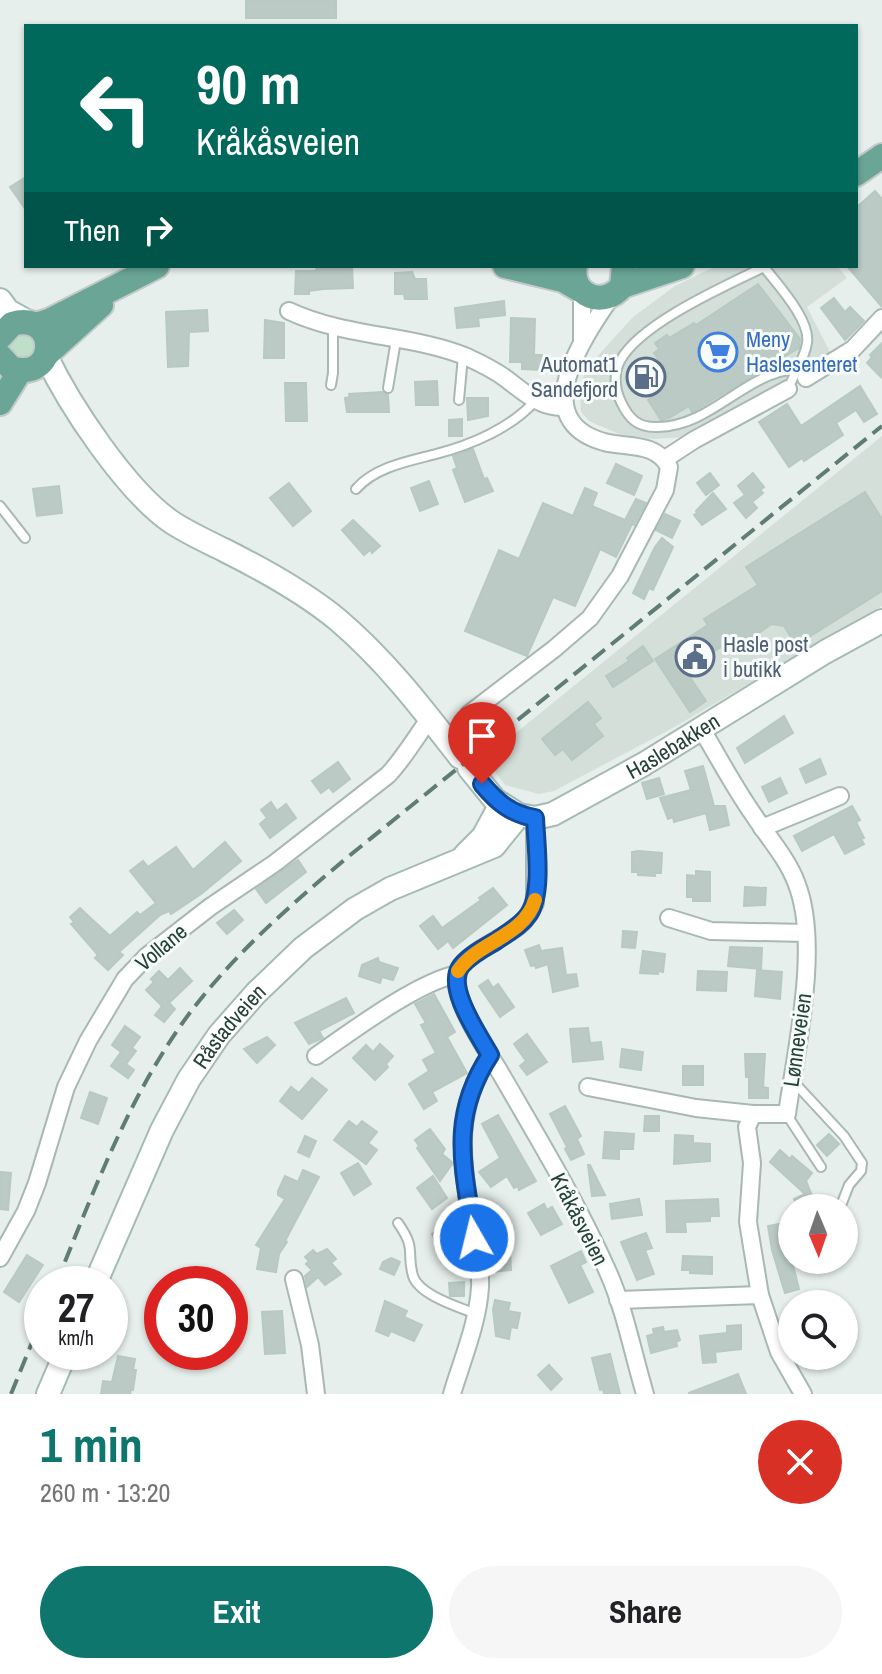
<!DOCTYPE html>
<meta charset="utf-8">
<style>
body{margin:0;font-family:"Archivo Narrow",sans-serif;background:#f6f6f6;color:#202124;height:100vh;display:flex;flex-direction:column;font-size:30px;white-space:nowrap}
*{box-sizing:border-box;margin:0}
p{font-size:26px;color:#757577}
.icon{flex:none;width:44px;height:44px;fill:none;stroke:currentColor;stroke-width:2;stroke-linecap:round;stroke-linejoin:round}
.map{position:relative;height:1394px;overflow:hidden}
.details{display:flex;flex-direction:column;background:#fff;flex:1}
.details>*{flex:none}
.banner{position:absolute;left:24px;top:24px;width:834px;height:244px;border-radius:0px;box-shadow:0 2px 6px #0004;background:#00695c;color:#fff;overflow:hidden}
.needle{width:52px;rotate:178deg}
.controls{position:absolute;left:778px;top:1194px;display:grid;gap:16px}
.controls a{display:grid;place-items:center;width:80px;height:80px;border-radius:50%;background:#fff;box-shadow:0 2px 6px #0004;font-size:40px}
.speed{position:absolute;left:24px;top:1266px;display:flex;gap:16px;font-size:40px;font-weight:700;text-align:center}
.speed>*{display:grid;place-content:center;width:104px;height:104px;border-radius:50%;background:#fff;box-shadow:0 2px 6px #0004;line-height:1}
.speed small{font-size:20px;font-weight:400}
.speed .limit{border:12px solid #d22;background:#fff;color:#111}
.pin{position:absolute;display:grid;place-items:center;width:68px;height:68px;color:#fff;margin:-82px -34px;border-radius:50% 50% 50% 0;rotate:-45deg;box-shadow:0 0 8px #0007}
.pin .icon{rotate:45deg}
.me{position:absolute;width:88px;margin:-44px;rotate:352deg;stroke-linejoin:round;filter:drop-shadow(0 0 6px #0008)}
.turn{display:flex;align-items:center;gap:28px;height:168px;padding:0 40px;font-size:36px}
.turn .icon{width:104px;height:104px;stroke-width:2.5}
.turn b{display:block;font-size:56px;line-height:68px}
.then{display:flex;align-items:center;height:76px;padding:0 40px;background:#0003;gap:16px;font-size:30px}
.round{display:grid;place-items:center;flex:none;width:84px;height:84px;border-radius:42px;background:#f6f6f6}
.summary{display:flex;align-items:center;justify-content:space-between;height:136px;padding:0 40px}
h1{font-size:48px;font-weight:700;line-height:60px;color:#0f766e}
.action{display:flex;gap:16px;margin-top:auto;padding:16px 40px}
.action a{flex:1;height:92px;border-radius:48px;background:#0f766e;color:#fff;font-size:32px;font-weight:700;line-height:92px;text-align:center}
.action a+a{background:#f6f6f6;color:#202124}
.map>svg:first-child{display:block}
.built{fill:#d4dfda}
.green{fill:#bfe0c8}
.building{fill:#bbcac4;stroke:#b8c9c2;stroke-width:2}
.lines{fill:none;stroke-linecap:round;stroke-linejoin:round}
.service-casing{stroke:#a8b8b2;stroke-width:12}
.minor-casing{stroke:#a8b8b2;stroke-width:20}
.secondary-casing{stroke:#a4bbb3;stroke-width:26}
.primary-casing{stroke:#c2cac8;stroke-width:28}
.service{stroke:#fff;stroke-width:8}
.minor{stroke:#fff;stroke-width:16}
.secondary{stroke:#fff;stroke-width:22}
.primary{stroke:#6aa596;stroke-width:24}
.rail{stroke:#5f7d75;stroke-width:4;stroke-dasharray:16 8;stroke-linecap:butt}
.route-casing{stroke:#114b97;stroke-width:20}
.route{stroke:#1a73e8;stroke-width:14}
.slow{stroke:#f59e0b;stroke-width:14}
.labels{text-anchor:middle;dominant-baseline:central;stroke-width:6;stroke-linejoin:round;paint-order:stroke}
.shop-label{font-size:22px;fill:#366cbe;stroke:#f7fbf9;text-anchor:start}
.service-label{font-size:22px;fill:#4e5e75;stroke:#f7fbf9;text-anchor:end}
.street-label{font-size:22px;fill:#24423a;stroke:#f7fbf9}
</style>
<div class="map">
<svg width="882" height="1394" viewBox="0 0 882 1394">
<rect width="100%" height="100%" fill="#e6efeb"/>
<!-- built -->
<g class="built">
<polygon points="716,266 837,266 847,278 807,307 831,354 740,412 686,437 653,439 619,434 589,421 581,412 580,394 585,370 633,317 675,286"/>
<polygon points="882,436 882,606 671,729 554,791 539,794 505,785 485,758"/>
</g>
<!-- green -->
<polygon class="green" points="27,330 38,348 31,359 10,357 6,341"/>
<!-- building -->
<g class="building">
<rect x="246" y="0" width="90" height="18"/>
<polygon points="26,177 26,210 10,187"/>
<polygon points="875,191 882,199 882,307 847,266 856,266 856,208"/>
<polygon points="317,266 352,266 353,288 323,289 309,291 309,294 295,294 296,271 316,271"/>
<polygon points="412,272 415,279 426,279 427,299 405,299 404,294 395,294 395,273"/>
<polygon points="758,284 800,339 799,348 692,412 689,406 669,418 661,420 648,400 663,390 628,383 632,366 667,373 654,353 659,349 655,343 667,335 669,338 694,323 696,325"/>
<polygon points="834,298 845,312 850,307 864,321 845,340 821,308"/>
<polygon points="504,301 505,315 478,318 479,326 457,328 455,308"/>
<polygon points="207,310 208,331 189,332 188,366 168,367 166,312"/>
<polygon points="511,318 535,319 534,355 542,355 542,370 522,369 522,362 510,362"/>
<polygon points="265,320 284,323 284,358 264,358"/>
<polygon points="882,343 882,378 867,363 872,357 870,355"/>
<polygon points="437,381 438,405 416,405 415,382"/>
<polygon points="285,383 306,383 307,421 286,421"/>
<polygon points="860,386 877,414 864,422 856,410 836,423 843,435 804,461 802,458 789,467 759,422 787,404 801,426"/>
<polygon points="383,392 388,395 389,412 347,412 345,398 350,397 349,394"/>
<polygon points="467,398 488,398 488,416 468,420"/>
<polygon points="462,419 462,436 449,436 449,420"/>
<polygon points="473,449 484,479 487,478 493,491 465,502 453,470 457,468 453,456"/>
<polygon points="616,464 642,476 634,495 607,483"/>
<polygon points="710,473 719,485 706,495 697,483"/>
<polygon points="753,473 764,487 760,490 763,493 752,502 757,508 746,518 734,503 745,495 738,486"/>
<polygon points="429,481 438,504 420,511 411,488"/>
<polygon points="289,483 311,511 293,526 270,498"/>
<polygon points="59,486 62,513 37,516 33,489"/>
<polygon points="585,488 597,493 592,506 625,520 636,499 646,503 634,525 632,524 616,557 600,549 575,606 553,597 527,656 465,631 499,550 519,559 543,503 573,516"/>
<polygon points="865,492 882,519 882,591 796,645 784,626 772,624 726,654 721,647 685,670 706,701 690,712 655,659 708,625 704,619 758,585 746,567"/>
<polygon points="713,493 726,509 702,525 694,515 697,513 696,511"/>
<polygon points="665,514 680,521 672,538 656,530"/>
<polygon points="353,520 380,546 372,553 370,550 364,555 342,530"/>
<polygon points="662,538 673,547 653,590 649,588 644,599 633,593 655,547"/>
<polygon points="643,646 653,661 613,687 606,676 629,661 627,658"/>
<polygon points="588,702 601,718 594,724 603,736 572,760 563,749 555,755 542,739"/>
<polygon points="784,716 793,733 745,763 737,748"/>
<polygon points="820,759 826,774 806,783 800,769"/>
<polygon points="338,762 350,779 333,792 329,787 321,793 312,781"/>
<polygon points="703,766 714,806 725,806 729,825 710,830 706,813 674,822 673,817 668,819 660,798 691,790 685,771"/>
<polygon points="659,778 664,794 647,799 642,783"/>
<polygon points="780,778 787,793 769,802 762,787"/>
<polygon points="271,802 277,811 286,804 296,818 270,838 260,824 267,818 261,810"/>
<polygon points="852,806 860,820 856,822 864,838 861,839 864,844 845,854 834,834 802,851 794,836"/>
<polygon points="225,842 241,861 201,894 171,914 169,911 160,915 119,952 123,955 108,970 95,958 98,955 71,924 74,922 70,917 80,908 110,936 137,912 140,915 156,903 130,871 143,861 148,867 176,847 193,870"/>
<polygon points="638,851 662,853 661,873 655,873 655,876 638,875 638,872 632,872 632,852"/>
<polygon points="298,860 306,872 266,903 256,889"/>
<polygon points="696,871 710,872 710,901 693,901 693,897 687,897 687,875 696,876"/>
<polygon points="745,887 766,888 765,905 744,906"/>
<polygon points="493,888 507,905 453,948 448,941 438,949 420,926 433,916 442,928 481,900 479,898"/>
<polygon points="234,910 243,920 227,934 217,923"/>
<polygon points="623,931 637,932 635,948 622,947"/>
<polygon points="539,945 541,951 562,948 566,975 576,974 578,986 553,992 548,964 536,968 535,965 531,966 525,950"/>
<polygon points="730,947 762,948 761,969 728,966"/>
<polygon points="643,951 665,954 663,972 658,971 658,974 640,973"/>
<polygon points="378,958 379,962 398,968 393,980 382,977 380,983 359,976 362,965"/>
<polygon points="180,968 192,981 169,1003 175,1009 164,1022 155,1015 162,1006 146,990 154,982 151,979 159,971 168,980"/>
<polygon points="757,970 782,972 780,999 755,996"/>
<polygon points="698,971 727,972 726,991 697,990"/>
<polygon points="488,980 493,988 498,984 514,1007 500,1017 479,986"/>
<polygon points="434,994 455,1032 447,1037 467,1073 432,1092 437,1101 424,1109 409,1084 429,1071 423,1060 436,1053 421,1025 426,1023 415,1004"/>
<polygon points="346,998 354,1013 319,1031 323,1038 309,1044 295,1023"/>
<polygon points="125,1026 140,1037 132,1048 136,1051 126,1064 134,1070 128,1078 111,1066 121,1052 112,1045"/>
<polygon points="588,1028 590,1043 601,1042 603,1059 573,1062 570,1029"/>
<polygon points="527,1034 547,1062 527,1075 520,1066 526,1061 514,1044"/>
<polygon points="267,1037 275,1045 257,1063 244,1049"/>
<polygon points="380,1044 393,1056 386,1064 388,1067 375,1080 353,1058 366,1045 373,1052"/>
<polygon points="622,1049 643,1052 641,1070 620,1067"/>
<polygon points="745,1054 765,1054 763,1087 768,1088 768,1098 749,1098 749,1077 746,1077"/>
<rect x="683" y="1066" width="20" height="19"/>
<polygon points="312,1078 327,1090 302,1119 280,1101 291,1087 299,1093"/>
<polygon points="90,1092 107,1098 98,1124 81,1118"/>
<polygon points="565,1106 581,1136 577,1139 584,1154 571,1160 565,1149 567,1147 550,1114"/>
<polygon points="498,1115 536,1181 519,1190 518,1186 514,1188 507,1176 491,1187 479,1172 500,1158 482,1124"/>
<polygon points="645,1116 659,1116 659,1131 644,1131"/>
<polygon points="349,1121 357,1127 362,1121 377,1132 368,1143 377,1150 366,1164 334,1140"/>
<polygon points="430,1129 445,1149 442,1154 453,1163 440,1181 417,1148 419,1146 415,1140"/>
<polygon points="605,1132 634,1134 633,1149 619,1149 619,1159 603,1158"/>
<polygon points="829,1134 839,1144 827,1156 817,1145"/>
<polygon points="675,1135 693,1136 693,1143 710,1144 710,1161 674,1164"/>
<polygon points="305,1136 316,1141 309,1157 298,1152"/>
<polygon points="780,1150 790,1159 792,1156 812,1173 806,1181 817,1208 798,1208 794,1199 805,1194 770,1162"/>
<polygon points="358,1163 371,1184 354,1195 341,1173"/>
<polygon points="588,1165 590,1165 605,1195 592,1196"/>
<polygon points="303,1170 319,1177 285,1241 287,1242 279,1254 276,1272 257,1269 261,1248 256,1245 285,1199 278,1195 278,1191 285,1176 298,1182"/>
<polygon points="0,1172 11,1173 8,1210 0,1209"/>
<polygon points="433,1176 447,1198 432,1209 417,1188"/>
<polygon points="639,1199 642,1215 612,1219 610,1204"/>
<polygon points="718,1199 719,1216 710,1216 710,1221 685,1222 686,1232 667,1232 666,1201"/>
<polygon points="544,1204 547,1210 552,1207 562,1224 541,1235 528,1213"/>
<polygon points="785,1223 788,1240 792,1239 792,1261 799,1289 785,1293 772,1250 768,1226"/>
<polygon points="448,1224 460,1244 443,1253 432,1234"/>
<polygon points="502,1230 504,1249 510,1249 511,1270 493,1272 485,1232"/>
<polygon points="646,1233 652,1248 645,1250 654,1274 637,1280 621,1242"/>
<polygon points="327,1249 336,1259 331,1263 341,1274 325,1285 318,1277 307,1287 305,1276 312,1270 306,1264 309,1261 305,1257 313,1250 317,1254"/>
<polygon points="581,1251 586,1262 580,1265 593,1292 569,1303 551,1266"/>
<polygon points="27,1255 43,1265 19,1302 4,1292"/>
<polygon points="683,1256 712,1257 712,1274 690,1273 690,1270 682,1270"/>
<polygon points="391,1258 400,1262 394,1275 380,1269 383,1262"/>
<polygon points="464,1282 464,1296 450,1296 449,1283"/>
<polygon points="495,1300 510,1303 508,1311 520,1313 517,1328 511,1327 509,1339 496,1336 493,1310"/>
<polygon points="385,1301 407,1311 404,1317 422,1325 414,1341 391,1331 388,1336 376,1331"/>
<polygon points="282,1311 285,1353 265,1354 262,1312"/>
<polygon points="741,1325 741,1349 715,1352 716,1362 703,1363 700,1336 727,1333 727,1326"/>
<polygon points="663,1327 664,1332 677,1330 680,1340 676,1342 677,1346 651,1353 647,1336 654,1334 653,1329"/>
<polygon points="610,1354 620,1394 604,1394 603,1389 600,1390 592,1358"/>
<polygon points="118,1356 135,1359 133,1370 136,1370 133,1390 131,1389 130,1394 101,1394 103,1381 112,1382"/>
<polygon points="549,1365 562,1379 551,1390 538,1375"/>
<polygon points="738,1374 746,1394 689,1394 689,1393"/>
</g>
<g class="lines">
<!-- service casing -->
<g class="service-casing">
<g id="service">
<path d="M766,266C727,285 640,323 620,361C613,375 615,389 621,402C629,419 638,428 658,427C712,426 744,373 796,369"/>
<path d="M764,267C777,284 811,320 807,343C805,358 794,374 788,389"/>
<polyline points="331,385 333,373 333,327"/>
<polyline points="388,388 396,340"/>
<polyline points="459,400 463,356"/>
<path d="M356,489C375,467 409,461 436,454C471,445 511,428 535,401"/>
<polyline points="0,506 25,538"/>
<polyline points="792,1080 844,1136 862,1163 861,1171 849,1185 840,1208"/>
<polyline points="787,1115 821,1167"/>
<path d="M398,1223C417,1250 406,1251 413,1276C419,1295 459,1307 476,1314"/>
</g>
</g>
<!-- minor casing -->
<g class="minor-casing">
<g id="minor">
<polyline points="582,291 582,339"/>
<path d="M289,311C347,338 411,334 467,357C480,363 493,369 505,378C523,391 539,408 564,407"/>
<polyline points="806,378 853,349 882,318"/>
<polyline points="665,459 694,440 788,389"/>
<path d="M469,714L554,649L590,618L620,576L665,490L669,467C656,442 628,448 604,442C526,420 583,338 611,297"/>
<path d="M702,730C719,758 734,787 753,814C767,836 787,858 796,882C821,943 796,1049 787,1114H753L747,1127L752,1163L748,1222L760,1295L779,1352L803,1394"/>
<path d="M535,818V903C531,911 528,917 522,923C507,938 460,954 457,975C452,1000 488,1052 501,1074C538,1138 578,1204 608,1272C625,1310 633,1354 645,1394"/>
<polyline points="762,828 840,796"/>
<polyline points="669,918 711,931 805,933"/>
<path d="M316,1056C352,1031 416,983 457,974"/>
<polyline points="588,1087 696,1108 753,1114"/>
<path d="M0,1258L26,1211L37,1183L66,1087L88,1041L125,979L147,956L210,907L275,863L388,775C404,758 416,737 430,718"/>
<polyline points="294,1279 310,1345 316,1394"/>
<polyline points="618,1300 760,1295"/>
<path d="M452,1394C462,1360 478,1323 480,1287C481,1271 477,1254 474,1238C464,1170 449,1117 490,1055"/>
</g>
</g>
<!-- secondary casing -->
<g class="secondary-casing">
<g id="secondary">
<polyline points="0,300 8,311 28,322"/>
<path d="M46,356C70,406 125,489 170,521C186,532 206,541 224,550C264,570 304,592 338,620C386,661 422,708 460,757"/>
<path id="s1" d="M469,768L495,800L519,815L535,818L553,814L644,764L825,652L882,621"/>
<polyline points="465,855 483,837 501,804"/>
<path id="s2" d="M95,1284L162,1130L189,1079L219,1035L256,993L303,948L355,909L390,889L494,846L519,815"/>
<polyline points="48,1394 66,1352"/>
</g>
</g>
<!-- primary casing -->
<g class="primary-casing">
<g id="primary">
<polyline points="856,174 882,156"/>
<polyline points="505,266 563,280 580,290"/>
<path d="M575,266C570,296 604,309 622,286L624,266"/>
<polyline points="622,286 682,266"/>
<polyline points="36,325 49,321 157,266"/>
<path d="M0,337L12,324C59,310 59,383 11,368L0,356"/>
<polyline points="47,354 101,305"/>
<polyline points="0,403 20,371"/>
</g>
</g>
<!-- service -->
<use href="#service" class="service"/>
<!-- minor -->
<use href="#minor" class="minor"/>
<!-- secondary -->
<use href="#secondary" class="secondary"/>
<!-- primary -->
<use href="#primary" class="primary"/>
<!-- rail -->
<g class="rail">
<path d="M56,1284C92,1195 126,1104 181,1025C227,960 288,907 349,856L882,426"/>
<polyline points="11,1394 42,1318"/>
</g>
</g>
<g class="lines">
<!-- route casing -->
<g class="route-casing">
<path id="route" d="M474,1238C464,1167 448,1119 490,1055C479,1035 445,987 461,966C470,955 484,948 496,941C507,933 521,926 529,914C543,893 536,843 535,818C511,814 497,802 482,784"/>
</g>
<!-- route -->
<use href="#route" class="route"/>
<!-- slow -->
<path class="slow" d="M458,971C478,941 524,937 535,900"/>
</g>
<!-- icons -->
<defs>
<g id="supermarket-ring" transform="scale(2)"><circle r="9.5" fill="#f7fbf9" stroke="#3f7fe0" stroke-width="1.5"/><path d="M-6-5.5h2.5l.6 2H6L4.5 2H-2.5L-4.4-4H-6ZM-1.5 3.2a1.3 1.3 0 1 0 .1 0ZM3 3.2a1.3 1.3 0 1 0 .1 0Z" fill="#3f7fe0"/></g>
<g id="fuel-ring" transform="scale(2)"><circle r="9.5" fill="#f7fbf9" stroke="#5c6f8a" stroke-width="1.5"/><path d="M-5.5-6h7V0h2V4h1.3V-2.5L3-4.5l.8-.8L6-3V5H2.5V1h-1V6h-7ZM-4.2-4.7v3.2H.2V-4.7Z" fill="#5c6f8a"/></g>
<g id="civic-ring" transform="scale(2)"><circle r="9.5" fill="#f7fbf9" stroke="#5c6f8a" stroke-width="1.5"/><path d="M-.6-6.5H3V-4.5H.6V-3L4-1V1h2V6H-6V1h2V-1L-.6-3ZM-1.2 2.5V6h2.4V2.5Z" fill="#5c6f8a"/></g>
</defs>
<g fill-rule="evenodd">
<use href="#supermarket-ring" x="718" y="352"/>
<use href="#fuel-ring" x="646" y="377"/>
<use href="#civic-ring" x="695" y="657"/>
</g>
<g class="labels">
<!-- shop labels -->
<g class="shop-label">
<text x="746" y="339">Meny<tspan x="746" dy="25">Haslesenteret</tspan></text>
</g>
<!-- service labels -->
<g class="service-label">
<text x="618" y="364">Automat1<tspan x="618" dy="25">Sandefjord</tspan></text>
<text x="723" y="644" text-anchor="start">Hasle post<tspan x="723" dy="25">i butikk</tspan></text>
</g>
<!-- street labels -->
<g class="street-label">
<text stroke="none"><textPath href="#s1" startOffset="242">Haslebakken</textPath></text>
<text transform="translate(161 947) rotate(-40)">Vollane</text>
<text stroke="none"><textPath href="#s2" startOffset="292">Råstadveien</textPath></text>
<text transform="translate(797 1040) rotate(-82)">Lønneveien</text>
<text transform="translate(580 1219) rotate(63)">Kråkåsveien</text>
</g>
</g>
</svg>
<div class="controls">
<a><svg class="needle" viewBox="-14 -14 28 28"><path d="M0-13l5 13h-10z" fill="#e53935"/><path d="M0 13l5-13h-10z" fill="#757577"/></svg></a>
<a><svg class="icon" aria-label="search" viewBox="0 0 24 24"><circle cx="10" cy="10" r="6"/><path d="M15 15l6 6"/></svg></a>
</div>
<div class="speed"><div>27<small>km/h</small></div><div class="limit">30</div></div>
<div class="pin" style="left:482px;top:784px;background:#d93025"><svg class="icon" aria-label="arrive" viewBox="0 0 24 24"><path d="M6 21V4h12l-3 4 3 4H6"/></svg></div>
<svg class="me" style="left:474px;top:1238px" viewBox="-20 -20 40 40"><circle r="17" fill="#1a73e8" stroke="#fff" stroke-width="3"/><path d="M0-11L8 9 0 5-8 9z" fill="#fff"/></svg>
<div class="banner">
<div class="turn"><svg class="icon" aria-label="left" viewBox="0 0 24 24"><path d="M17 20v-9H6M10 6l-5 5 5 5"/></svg><div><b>90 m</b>Kråkåsveien</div></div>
<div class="then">Then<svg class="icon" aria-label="right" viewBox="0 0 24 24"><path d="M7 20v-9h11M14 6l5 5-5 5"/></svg></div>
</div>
</div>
<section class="details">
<div class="summary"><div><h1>1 min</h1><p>260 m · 13:20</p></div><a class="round" style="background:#d93025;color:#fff"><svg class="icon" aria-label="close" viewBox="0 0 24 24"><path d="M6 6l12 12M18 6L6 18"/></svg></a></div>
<div class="action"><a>Exit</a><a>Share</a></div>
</section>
